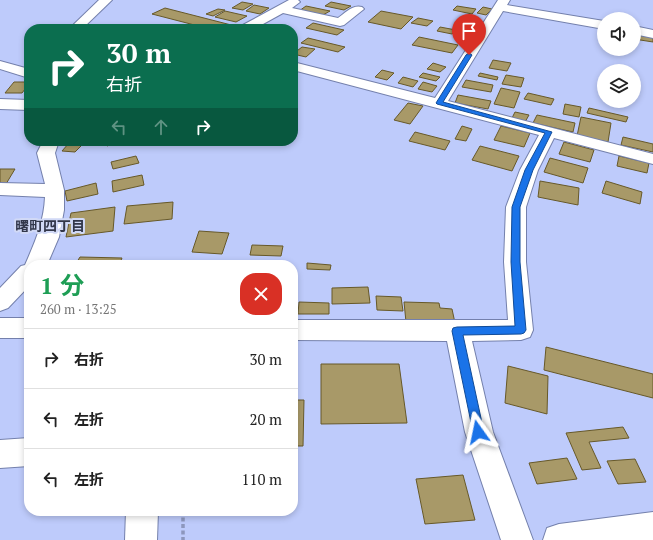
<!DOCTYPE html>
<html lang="ja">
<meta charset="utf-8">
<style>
body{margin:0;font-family:"PT Serif","Noto Sans JP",serif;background:#f6f6f6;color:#222;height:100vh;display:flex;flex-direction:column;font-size:15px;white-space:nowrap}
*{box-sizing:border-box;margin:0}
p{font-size:13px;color:#767676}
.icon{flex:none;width:22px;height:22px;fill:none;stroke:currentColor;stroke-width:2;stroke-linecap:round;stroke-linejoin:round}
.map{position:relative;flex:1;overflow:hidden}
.side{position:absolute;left:24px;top:260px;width:274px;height:256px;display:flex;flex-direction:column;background:#fff;border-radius:16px;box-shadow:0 2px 6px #0003}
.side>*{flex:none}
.banner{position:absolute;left:24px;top:24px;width:274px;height:122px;border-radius:16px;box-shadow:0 2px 6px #0003;background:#0b6e4f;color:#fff;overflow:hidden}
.fabs{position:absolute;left:597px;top:12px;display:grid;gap:8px}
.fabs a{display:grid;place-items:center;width:44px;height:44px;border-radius:50%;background:#fff;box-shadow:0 2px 6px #0003;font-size:20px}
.pin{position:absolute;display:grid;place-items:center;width:34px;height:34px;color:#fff;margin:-41px -17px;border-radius:50% 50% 50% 0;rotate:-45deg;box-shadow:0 0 4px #0007}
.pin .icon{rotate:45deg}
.me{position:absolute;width:44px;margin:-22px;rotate:348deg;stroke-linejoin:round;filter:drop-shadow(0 0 3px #0008)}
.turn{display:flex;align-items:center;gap:14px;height:84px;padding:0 16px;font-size:18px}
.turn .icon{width:52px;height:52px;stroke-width:2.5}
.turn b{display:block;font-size:28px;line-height:34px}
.lanes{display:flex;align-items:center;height:38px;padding:0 16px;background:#0003;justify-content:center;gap:20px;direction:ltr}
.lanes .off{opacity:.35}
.round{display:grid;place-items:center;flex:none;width:42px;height:42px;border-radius:16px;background:#f6f6f6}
.head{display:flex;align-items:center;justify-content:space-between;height:68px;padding:0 16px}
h1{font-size:24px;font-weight:700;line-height:30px;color:#1e9e55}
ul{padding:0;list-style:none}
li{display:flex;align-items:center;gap:12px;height:60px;padding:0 16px;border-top:1px solid #e0e0e0}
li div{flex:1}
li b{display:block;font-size:15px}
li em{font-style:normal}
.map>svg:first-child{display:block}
.building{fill:#a89968;stroke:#675929}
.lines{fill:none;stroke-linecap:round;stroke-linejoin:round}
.minor-casing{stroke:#7480ac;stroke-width:2}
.tertiary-casing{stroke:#7480ac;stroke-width:2}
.path{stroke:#8d97bd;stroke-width:3.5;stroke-dasharray:4 2.5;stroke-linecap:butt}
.minor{fill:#fff;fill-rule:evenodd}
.tertiary{fill:#fff;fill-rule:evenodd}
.route{fill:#1a73e8;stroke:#114b97}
.labels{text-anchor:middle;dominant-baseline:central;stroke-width:4;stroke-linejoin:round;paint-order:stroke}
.neighbourhood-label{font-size:14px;font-weight:bold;fill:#32374a;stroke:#d1d9f6}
</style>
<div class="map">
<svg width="653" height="540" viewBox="0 0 653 540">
<rect width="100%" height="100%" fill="#becbfb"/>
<!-- building -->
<g class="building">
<polygon points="242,2 253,4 243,10 232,8"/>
<polygon points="331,2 351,6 344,10 325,6"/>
<polygon points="254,5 269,8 260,14 246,11"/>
<polygon points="306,6 330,11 323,15 299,11"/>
<polygon points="457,6 476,9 472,14 453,10"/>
<polygon points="483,7 492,9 486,15 477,13"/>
<polygon points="165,8 239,27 235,29 210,29 152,14"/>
<polygon points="218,9 225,10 213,16 206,14"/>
<polygon points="225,11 247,16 236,22 215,17"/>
<polygon points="381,11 413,17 401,29 368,22"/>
<polygon points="418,18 433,21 427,26 411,23"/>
<polygon points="313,23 344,30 337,35 306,28"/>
<polygon points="440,27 456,30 452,34 437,31"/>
<polygon points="634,33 653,36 653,42 634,39"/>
<polygon points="419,37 458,45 452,53 412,45"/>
<polygon points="308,38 345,47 338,52 301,43"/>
<polygon points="302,47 315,49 306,57 293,54"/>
<polygon points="493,60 511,63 507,71 489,68"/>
<polygon points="433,63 446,67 440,72 427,69"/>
<polygon points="382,70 394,73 387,80 375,77"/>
<polygon points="423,73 440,77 436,81 419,77"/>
<polygon points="480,73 498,77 497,80 478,76"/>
<polygon points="506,75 524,78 521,87 502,84"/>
<polygon points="403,77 418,81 413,87 398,83"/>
<polygon points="466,80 493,85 491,92 462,87"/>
<polygon points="14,82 29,82 29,84 22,93 5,93"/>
<polygon points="423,82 437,86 432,92 418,89"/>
<polygon points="501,88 520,92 514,108 494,104"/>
<polygon points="528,93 554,99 551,105 524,99"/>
<polygon points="458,95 491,101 488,109 455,103"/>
<polygon points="408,103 423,106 410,124 394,120"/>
<polygon points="565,104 581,107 579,117 563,114"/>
<polygon points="589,108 628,117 626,122 587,113"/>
<polygon points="515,112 529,115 525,122 512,118"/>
<polygon points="537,115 575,123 573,132 533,123"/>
<polygon points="581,117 611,123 608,142 577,136"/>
<polygon points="462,126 472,129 466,141 455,139"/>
<polygon points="501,126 530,133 524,147 494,140"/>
<polygon points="415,132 450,141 445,150 409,141"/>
<polygon points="623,137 653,144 653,152 621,145"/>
<polygon points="66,141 86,141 75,152 62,151 69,143 65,142"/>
<polygon points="103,141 121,141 107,146"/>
<polygon points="564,142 594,150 590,162 559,154"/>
<polygon points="480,146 519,156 512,171 472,160"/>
<polygon points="136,156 139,163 113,169 111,162"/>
<polygon points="619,156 649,163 647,173 617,166"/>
<polygon points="550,158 588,168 583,183 544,172"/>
<polygon points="0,169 15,169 6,184 0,184"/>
<polygon points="142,175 144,185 113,192 112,181"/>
<polygon points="540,181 579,188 578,205 538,197"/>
<polygon points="606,181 642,192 640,204 602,193"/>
<polygon points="96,183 98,194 67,201 65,191"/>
<polygon points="173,202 172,219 124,224 127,206"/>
<polygon points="115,207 113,231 66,237 71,213"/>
<polygon points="199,231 229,233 222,254 192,252"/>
<polygon points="252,245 283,246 281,256 250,255"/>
<polygon points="80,257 122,258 119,265 75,265"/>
<polygon points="307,263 331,265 330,270 307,269"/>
<polygon points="368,287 370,303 332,304 332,288"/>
<polygon points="376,296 401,297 403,311 377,310"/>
<polygon points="299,302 329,303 329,314 298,314"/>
<polygon points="404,302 439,303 440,308 452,309 455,323 406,322"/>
<polygon points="546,347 653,374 653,398 544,370"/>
<polygon points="321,364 399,364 407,423 321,424"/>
<polygon points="508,366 548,376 547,414 505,403"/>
<polygon points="293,400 304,400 303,446 293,446"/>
<polygon points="623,427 629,438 589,442 601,468 582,470 566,433"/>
<polygon points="567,458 577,479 537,484 529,463"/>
<polygon points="635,459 646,482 618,484 607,461"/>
<polygon points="463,475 475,520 425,524 416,479"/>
</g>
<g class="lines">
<!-- minor casing -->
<g class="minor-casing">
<g id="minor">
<polygon points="99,0 112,0 82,29 69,29"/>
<path d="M289,0H298L300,2L292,8L338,18C345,13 353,4 362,7L364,9L344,25L340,26L283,13L254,29H239L241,26Z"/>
<polygon points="498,0 510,0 507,5 604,21 604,29 503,11 448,101 653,154 653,164 554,138 538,170 526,207 526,262 533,330 530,337 521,340 472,341 493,432 533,540 501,540 465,432 447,341 293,340 293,320 508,320 504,262 506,207 520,170 539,135 293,70 293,62 435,98"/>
<polygon points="634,26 653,30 653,38 634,34"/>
<polygon points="0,61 29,69 29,78 0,69"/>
<polygon points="0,99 29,100 29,110 0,109"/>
<path d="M43,141H59L55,153L64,190V210L59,237L47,265H29V286L8,308L0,311V288L21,266L25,265C35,242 44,222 45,197L0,195V183L45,184L37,153Z"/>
<rect x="0" y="318" width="29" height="20"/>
<polygon points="29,438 29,466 0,468 0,440"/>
<polygon points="126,511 158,511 157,540 125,540"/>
</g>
</g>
<!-- tertiary casing -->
<g class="tertiary-casing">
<polygon id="tertiary" points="653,512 653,540 543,540 547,528 559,524"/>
</g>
<!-- path -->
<polyline class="path" points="183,511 183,540"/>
<!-- minor -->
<use href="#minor" class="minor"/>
<!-- tertiary -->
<use href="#tertiary" class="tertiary"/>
</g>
<!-- route -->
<polygon class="route" points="469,53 472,55 443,102 552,132 533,170 520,207 520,262 526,330 524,333 521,334 463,335 484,432 483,436 478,438 474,436 473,432 452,331 453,328 457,327 515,326 511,262 512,207 525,170 545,133 437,104 436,103 466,55"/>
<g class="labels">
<!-- neighbourhood labels -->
<g class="neighbourhood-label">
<text x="50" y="225">曙町四丁目</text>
</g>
</g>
</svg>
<div class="fabs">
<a><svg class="icon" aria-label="sound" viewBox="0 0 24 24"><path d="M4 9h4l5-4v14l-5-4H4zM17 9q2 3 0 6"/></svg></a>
<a><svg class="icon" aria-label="layers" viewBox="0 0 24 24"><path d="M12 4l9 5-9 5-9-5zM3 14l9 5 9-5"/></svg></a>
</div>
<div class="pin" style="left:469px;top:55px;background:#d93025"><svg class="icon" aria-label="arrive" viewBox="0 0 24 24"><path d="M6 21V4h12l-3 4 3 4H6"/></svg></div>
<svg class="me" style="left:478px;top:432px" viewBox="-20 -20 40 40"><path d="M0-17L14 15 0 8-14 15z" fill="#1a73e8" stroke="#fff" stroke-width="4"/></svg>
<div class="banner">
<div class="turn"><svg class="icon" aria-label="right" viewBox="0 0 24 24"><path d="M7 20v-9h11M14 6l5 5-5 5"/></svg><div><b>30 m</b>右折</div></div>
<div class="lanes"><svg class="icon off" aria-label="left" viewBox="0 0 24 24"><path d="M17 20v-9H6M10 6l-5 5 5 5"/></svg><svg class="icon off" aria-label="ahead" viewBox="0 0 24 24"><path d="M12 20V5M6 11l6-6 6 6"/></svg><svg class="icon" aria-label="right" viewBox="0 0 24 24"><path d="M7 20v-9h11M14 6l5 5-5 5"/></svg></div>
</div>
<section class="side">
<div class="head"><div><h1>1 分</h1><p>260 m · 13:25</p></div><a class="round" style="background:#d93025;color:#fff"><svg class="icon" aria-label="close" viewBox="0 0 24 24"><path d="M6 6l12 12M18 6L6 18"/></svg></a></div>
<ul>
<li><svg class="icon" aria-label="right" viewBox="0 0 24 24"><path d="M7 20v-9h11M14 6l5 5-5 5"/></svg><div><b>右折</b></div><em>30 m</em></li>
<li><svg class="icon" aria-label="left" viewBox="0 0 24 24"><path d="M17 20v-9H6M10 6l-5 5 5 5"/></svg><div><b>左折</b></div><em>20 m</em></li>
<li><svg class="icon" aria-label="left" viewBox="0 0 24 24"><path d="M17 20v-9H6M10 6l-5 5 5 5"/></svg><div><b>左折</b></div><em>110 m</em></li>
</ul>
</section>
</div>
